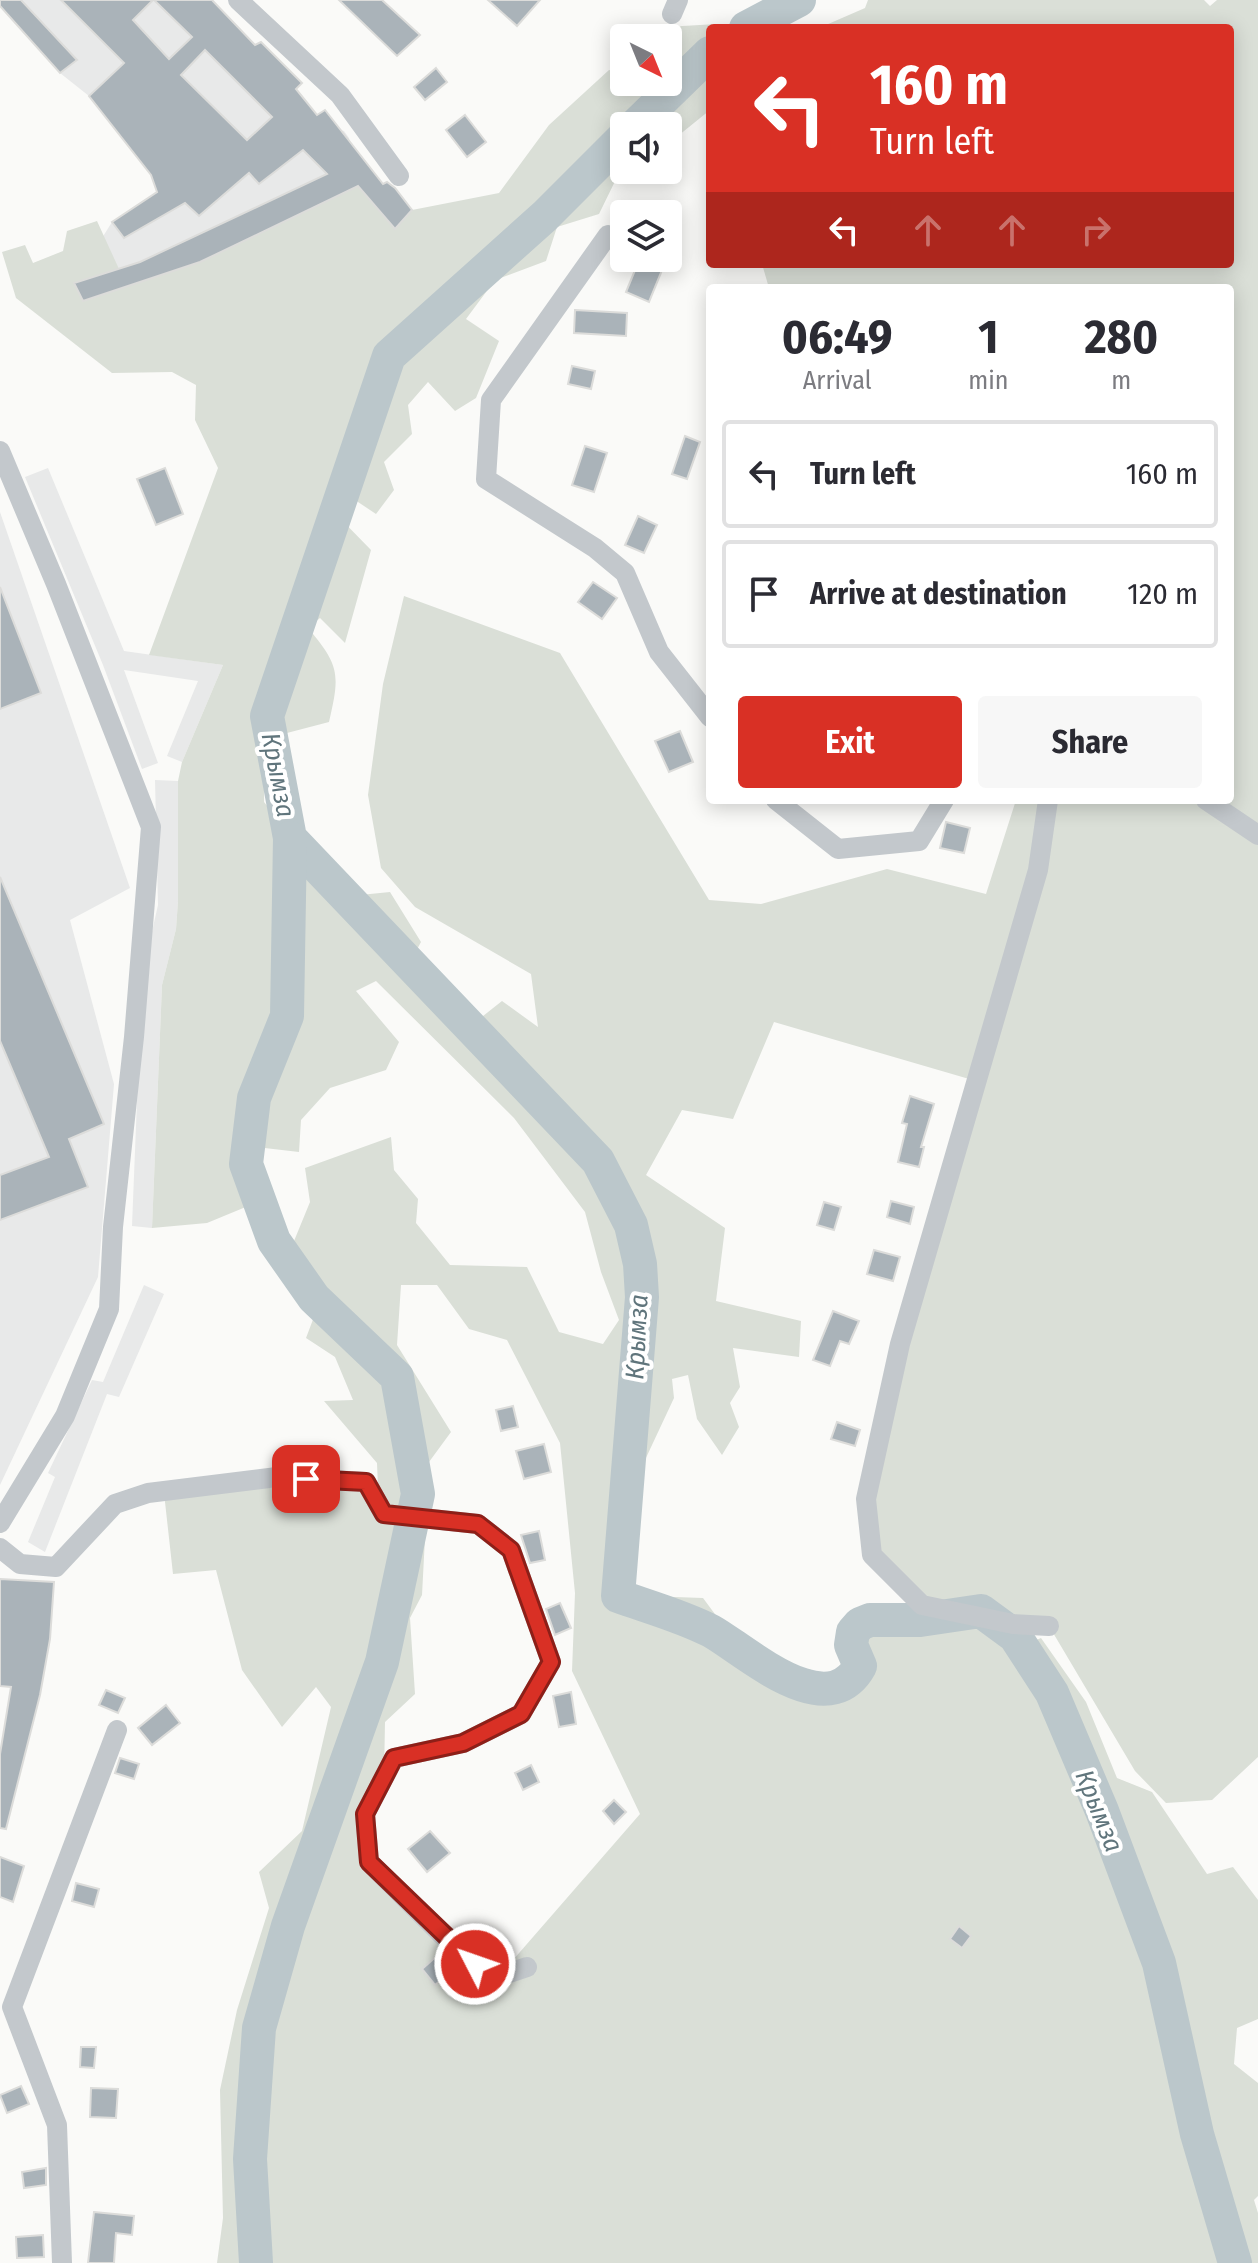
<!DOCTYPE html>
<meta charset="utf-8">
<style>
body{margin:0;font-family:"Fira Sans Condensed",sans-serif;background:#f7f7f7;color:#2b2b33;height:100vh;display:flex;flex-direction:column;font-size:30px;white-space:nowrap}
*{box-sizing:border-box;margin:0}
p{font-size:26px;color:#7c7c81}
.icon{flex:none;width:44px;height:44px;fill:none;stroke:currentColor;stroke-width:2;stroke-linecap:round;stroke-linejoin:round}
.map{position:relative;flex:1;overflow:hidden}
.drawer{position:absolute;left:706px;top:284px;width:528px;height:520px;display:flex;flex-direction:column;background:#fff;border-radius:8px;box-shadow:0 4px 20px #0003}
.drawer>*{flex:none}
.top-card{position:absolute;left:706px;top:24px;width:528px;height:244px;border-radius:8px;box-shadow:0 4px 20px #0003;background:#d93025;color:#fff;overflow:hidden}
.needle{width:52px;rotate:137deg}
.fabs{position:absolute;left:610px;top:24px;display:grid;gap:16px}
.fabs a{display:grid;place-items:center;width:72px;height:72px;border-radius:8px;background:#fff;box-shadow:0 4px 20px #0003;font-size:40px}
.pin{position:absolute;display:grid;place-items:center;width:68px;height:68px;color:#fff;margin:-34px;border-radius:16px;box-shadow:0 4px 12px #0006}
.me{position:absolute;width:88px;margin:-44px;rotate:311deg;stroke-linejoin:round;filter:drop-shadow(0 0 6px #0008)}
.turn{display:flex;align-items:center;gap:28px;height:168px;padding:0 32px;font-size:36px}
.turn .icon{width:104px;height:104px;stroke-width:2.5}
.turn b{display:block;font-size:56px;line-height:68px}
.lanes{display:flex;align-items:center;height:76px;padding:0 32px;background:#0003;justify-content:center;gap:40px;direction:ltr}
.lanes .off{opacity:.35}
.eta{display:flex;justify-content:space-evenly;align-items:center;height:136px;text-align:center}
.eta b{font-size:48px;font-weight:700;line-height:56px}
.action{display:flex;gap:16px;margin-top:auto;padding:16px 32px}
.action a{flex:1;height:92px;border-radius:8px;background:#d93025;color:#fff;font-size:32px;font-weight:700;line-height:92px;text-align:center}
.action a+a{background:#f7f7f7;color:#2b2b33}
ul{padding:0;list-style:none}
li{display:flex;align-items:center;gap:24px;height:108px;margin:0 16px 12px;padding:0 16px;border:4px solid #e1e1e2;border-radius:8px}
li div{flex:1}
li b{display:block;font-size:30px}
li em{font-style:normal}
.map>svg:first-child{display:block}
.built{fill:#e8e9e9}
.green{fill:#dadfd7;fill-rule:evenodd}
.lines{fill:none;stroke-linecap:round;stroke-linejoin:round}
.river{stroke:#bbc7cb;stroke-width:34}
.building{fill:#aab3b9;stroke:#dcdcda;stroke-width:2;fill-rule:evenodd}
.street{stroke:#c3c8cc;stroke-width:20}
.route-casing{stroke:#8d1f18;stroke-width:20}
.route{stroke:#d93025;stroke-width:14}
.labels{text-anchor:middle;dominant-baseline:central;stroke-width:8;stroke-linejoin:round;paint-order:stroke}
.water-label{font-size:26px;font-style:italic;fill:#60757c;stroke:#fff}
</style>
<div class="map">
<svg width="1258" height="2263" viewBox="0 0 1258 2263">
<rect width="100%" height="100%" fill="#fafaf8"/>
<!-- built -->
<g class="built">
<polygon points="0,0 182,0 298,117 344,131 349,138 357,173 148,276 74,283 112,222 176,187 89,96 60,73"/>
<polygon points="48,468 124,651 223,665 182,762 167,756 198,681 124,670 158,763 142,769 103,665 25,477"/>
<polygon points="0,512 130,888 70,920 114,1084 98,1277 0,1485"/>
<polygon points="155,780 178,781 178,901 176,929 162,985 152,1228 132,1226 142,976 158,905"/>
<polygon points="144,1285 164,1294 119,1397 107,1394 45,1552 28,1542 55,1477 48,1473 92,1380 103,1382"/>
</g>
<!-- green -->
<path class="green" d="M868,0H1204L1210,6L1217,0H1258V1757L1212,1800L1166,1803L1135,1771L1049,1626L1002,1622L1022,1646L1041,1638L1086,1702L1117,1778L1152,1792L1207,1874L1233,1867L1258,1900V2019L1237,2028L1234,2064L1258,2083V2196L1254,2200L1258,2213V2263H217L223,2218L220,2090L237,2010L269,1908L259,1872L302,1831L331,1707L316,1687L282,1727L242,1670L216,1570L173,1574L164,1493L282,1487L355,1486L379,1512L377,1463L324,1401L353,1400L335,1357L306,1338L320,1301L285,1263L310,1202L305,1168L391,1137L394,1170L418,1199L416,1223L450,1265L527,1267L559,1332L603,1344L619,1320L601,1272L585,1212L514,1118L376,981L356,991L399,1042L386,1070L330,1088L301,1120L299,1152L256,1147L253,1204L207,1223L152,1228L162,985L176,929L178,901V781L182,762L223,665L149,655L218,468L195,420L196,385L172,372L112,373L16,298L2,252L25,245L33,263L63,251L67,231L97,221L119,269L74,283L84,301L200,262L358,186L412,210L499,193L549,125L609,70L624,73V82H668V38H661L665,27L717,24L727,28H710V110L668,144V126H624V169L620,171L599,214L557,227L546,261L495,280L466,319L499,341L476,398L455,411L428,382L408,405L412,434L384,462L394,490L376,514L346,494L330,508L371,550L345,643L320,618L308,628C340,666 340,674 329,722L264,739V802L340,897L390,892L421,942L408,966L459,1035L502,1001L538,1027L531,974L415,907L381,868L368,795L383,684L404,596L560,653L709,900L761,904L887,869L986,894L1016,800H1230V288H769L762,264H1230V28H819L865,8ZM774,1022L976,1081L866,1499L872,1555L921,1604L868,1637L834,1674L752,1664L703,1598L619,1595L613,1522L630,1492L674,1398L672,1379L688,1375L697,1419L722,1455L739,1427L730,1403L740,1387L733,1348L799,1357L801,1321L716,1301L725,1228L646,1175L682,1110L733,1119ZM401,1285H437L469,1329L507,1340L560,1443L575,1593L572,1671L640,1814L493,1983L362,1843L384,1776L385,1722L415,1694L410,1618L422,1595L429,1462L451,1432L397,1345Z"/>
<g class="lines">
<!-- river -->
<g class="river">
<polyline points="746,28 799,0"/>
<polyline points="635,126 710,53"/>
<path d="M624,137L545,216L389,356L267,716L290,838L598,1161L631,1225L640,1264L642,1297L618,1596C649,1607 682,1616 711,1631C745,1650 827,1726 860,1666L851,1645L853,1632L860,1624L870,1620H920L981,1611L1015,1636L1052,1693L1102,1811L1159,1963L1197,2134L1235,2263"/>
<polyline points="256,2263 250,2159 259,2028 288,1926 382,1662 418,1494 397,1377 314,1298 274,1241 246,1164 254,1098 287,1016 290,838"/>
</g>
</g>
<!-- building -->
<g class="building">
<polygon points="0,0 21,0 77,60 60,73 0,6"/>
<path d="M61,0H153L133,20L169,59L192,37L154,0H212L255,45L261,42L302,83L296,89L317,115L325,110L383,184L387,182L395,188L412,210L395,229L358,186L200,262L83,301L74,283L140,262L327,174L303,150L259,184L249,173L199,216L185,203L124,238L112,222L157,192L151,175L89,96L124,63ZM205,50L272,117L247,140L181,75Z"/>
<polygon points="339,0 382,0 420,35 397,56"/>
<polygon points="488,0 540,0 517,26"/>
<polygon points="436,68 447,82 425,100 414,87"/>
<polygon points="465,115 486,142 467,157 446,130"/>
<polygon points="640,258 667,258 649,302 626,292"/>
<polygon points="575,310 627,313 626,336 574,333"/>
<polygon points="572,366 595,371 591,389 568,384"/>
<polygon points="685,436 700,442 687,479 672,474"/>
<polygon points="585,446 607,453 594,492 572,485"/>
<polygon points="165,468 183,514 156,525 137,479"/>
<polygon points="638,516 657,525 644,553 625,545"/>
<polygon points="593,582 617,598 602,619 578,602"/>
<polygon points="0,587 41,693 0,709"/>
<polygon points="680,731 693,762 669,772 655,741"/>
<polygon points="946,822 970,828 964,853 940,848"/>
<polygon points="0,877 104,1124 69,1139 88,1187 0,1220 0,1175 49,1157 0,1041"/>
<polygon points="910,1096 934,1104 921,1147 924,1147 919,1167 898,1162 907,1124 902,1123"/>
<polygon points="891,1201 914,1207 910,1224 887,1217"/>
<polygon points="824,1202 841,1207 834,1230 817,1225"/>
<polygon points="874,1250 900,1257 893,1281 867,1274"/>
<polygon points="833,1311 859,1321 849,1344 840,1341 830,1366 813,1360"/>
<polygon points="513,1406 518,1427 501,1431 496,1410"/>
<polygon points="837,1422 860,1430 855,1446 831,1439"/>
<polygon points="544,1444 551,1472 524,1479 516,1451"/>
<polygon points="539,1531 545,1560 530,1563 521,1535"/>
<polygon points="0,1579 54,1582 50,1639 40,1695 6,1829 0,1828 0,1754 11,1687 0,1686"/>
<polygon points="560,1603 571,1628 555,1635 546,1609"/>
<polygon points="106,1690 125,1698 118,1713 99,1705"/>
<polygon points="571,1692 576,1724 559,1727 553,1696"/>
<polygon points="166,1705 180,1723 152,1745 138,1728"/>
<polygon points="120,1758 139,1764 134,1779 115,1773"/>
<polygon points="531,1765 539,1782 523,1790 515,1773"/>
<polygon points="614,1800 626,1812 614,1824 603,1811"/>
<polygon points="430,1831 450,1853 427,1872 408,1849"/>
<polygon points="0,1857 24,1866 13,1902 0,1897"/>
<polygon points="76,1883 99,1889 94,1907 72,1901"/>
<polygon points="959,1926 971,1936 962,1948 950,1939"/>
<polygon points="438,1955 452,1971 435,1985 422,1969"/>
<polygon points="81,2047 96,2047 94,2068 80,2067"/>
<polygon points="21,2086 29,2104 7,2113 0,2095"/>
<polygon points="91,2088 118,2089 116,2118 90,2117"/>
<polygon points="46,2168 46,2185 24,2188 22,2172"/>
<polygon points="94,2212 134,2216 132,2235 116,2233 114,2263 88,2263"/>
<polygon points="43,2235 44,2257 17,2258 16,2237"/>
</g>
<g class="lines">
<!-- street -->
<g class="street">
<polyline points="238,0 340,95 399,176"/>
<polyline points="672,14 678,0"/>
<polyline points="608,235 491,400 486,479 595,548 625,573 659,652 710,717"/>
<polyline points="0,451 56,584 151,827 134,1037 113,1227 109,1309 65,1416 0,1523"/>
<polyline points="776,800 838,849 919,841 944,800"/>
<polyline points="1048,800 1038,870 900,1344 866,1499 872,1555 922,1605 1013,1624 1049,1626"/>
<polyline points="1206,800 1258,835"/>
<polyline points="0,1548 20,1564 56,1567 115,1504 148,1493 277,1477 366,1482 384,1514 478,1524 511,1550 551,1662 521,1714 463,1743 394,1758 365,1814 369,1862 441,1934 492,1979 527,1967"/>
<polyline points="62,2263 57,2125 12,2007 117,1730"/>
</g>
</g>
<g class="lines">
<!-- route casing -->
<g class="route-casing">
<polyline id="route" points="306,1479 366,1482 384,1514 478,1524 511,1550 551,1662 521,1714 463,1743 394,1758 365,1814 369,1862 475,1964"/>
</g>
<!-- route -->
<use href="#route" class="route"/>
</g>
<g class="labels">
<!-- water labels -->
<g class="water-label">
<text transform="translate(278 775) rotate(79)">Крымза</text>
<text transform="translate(637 1337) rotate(-87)">Крымза</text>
<text transform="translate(1099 1811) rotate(68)">Крымза</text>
</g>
</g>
</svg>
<div class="fabs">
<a><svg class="needle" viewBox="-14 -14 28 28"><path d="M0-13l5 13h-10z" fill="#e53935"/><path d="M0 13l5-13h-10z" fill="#7c7c81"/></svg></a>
<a><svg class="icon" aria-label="sound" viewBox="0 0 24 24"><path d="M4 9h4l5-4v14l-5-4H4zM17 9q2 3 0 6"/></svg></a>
<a><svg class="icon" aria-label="layers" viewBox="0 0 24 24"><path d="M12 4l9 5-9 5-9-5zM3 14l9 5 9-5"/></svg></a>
</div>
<div class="pin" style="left:306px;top:1479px;background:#d93025"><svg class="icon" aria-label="arrive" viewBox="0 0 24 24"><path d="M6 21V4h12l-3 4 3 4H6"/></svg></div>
<svg class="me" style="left:475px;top:1964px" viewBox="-20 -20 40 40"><circle r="17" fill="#d93025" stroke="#fff" stroke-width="3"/><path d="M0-11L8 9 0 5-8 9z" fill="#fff"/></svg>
<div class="top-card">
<div class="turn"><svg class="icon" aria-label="left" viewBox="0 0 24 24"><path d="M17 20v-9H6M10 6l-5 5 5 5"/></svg><div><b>160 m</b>Turn left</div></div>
<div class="lanes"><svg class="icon" aria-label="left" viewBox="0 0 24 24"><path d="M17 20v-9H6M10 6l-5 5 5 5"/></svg><svg class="icon off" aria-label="ahead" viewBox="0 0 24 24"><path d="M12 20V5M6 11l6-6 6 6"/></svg><svg class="icon off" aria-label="ahead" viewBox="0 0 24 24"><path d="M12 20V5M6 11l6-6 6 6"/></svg><svg class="icon off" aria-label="right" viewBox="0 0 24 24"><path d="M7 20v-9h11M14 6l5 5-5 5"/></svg></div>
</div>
<section class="drawer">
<div class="eta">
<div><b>06:49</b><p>Arrival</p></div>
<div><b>1</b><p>min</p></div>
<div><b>280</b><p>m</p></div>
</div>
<ul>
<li><svg class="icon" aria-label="left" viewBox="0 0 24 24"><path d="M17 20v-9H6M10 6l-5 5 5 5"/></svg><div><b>Turn left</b></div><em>160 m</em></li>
<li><svg class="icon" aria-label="arrive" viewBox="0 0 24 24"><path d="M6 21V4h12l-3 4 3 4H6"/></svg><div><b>Arrive at destination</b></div><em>120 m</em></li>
</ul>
<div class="action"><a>Exit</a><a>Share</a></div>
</section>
</div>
